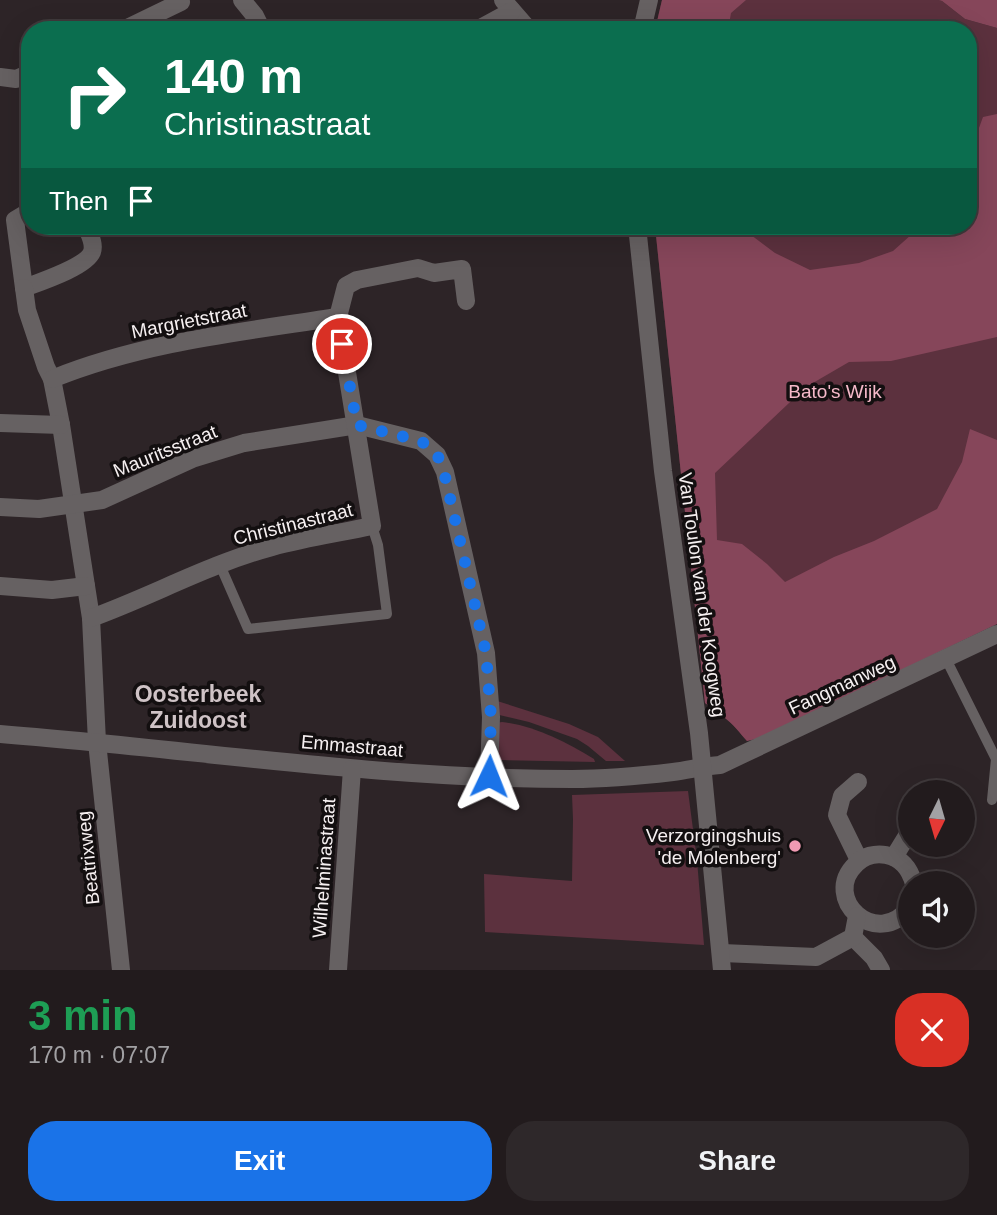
<!DOCTYPE html>
<meta charset="utf-8">
<style>
body{margin:0;font-family:Arial,sans-serif;background:#2e282a;color:#f1f3f6;height:100vh;display:flex;flex-direction:column;font-size:26px;white-space:nowrap}
*{box-sizing:border-box;margin:0}
p{font-size:23px;color:#a2a1a4}
.icon{flex:none;width:38px;height:38px;fill:none;stroke:currentColor;stroke-width:2;stroke-linecap:round;stroke-linejoin:round}
.map{position:relative;height:970px;overflow:hidden}
.drawer{display:flex;flex-direction:column;background:#221b1d;flex:1}
.drawer>*{flex:none}
.top-card{position:absolute;left:21px;top:21px;width:956px;height:214px;border-radius:28px;box-shadow:0 7px 28px #0002,0 0 0 2px #3f393b;background:#0b6e4f;color:#fff;overflow:hidden}
.needle{width:46px;rotate:185deg}
.controls{position:absolute;left:898px;top:780px;display:grid;gap:14px}
.controls a{display:grid;place-items:center;width:77px;height:77px;border-radius:50%;background:#221b1d;box-shadow:0 7px 28px #0002,0 0 0 2px #3f393b;font-size:35px}
.pin{position:absolute;display:grid;place-items:center;width:60px;height:60px;color:#fff;margin:-30px;border:4px solid #fff;border-radius:50%;box-shadow:0 2px 7px #0007}
.me{position:absolute;width:77px;margin:-38px;rotate:2deg;stroke-linejoin:round;filter:drop-shadow(0 0 5px #0008)}
.turn{display:flex;align-items:center;gap:24px;height:147px;padding:0 28px;font-size:32px}
.turn .icon{width:91px;height:91px;stroke-width:2.5}
.turn b{display:block;font-size:49px;line-height:60px}
.then{display:flex;align-items:center;height:66px;padding:0 28px;background:#0003;gap:14px;font-size:26px}
.round{display:grid;place-items:center;flex:none;width:74px;height:74px;border-radius:28px;background:#2e282a}
.headline{display:flex;align-items:center;justify-content:space-between;height:119px;padding:0 28px}
h1{font-size:42px;font-weight:700;line-height:52px;color:#1e9e55}
.action{display:flex;gap:14px;margin-top:auto;padding:14px 28px}
.action a{flex:1;height:80px;border-radius:28px;background:#1a73e8;color:#fff;font-size:28px;font-weight:700;line-height:80px;text-align:center}
.action a+a{background:#2e282a;color:#f1f3f6}
.map>svg:first-child{display:block}
.green{fill:#5c313e}
.forest{fill:#86465a}
.lines{fill:none;stroke-linecap:round;stroke-linejoin:round}
.service{stroke:#666162;stroke-width:10}
.minor{stroke:#666162;stroke-width:18}
.tertiary{stroke:#666162;stroke-width:18}
.route{stroke:#1a73e8;stroke-width:12;stroke-dasharray:0 21.6}
.poi-dot{fill:#f19ab3;stroke:#130f10;stroke-width:2.5}
.labels{text-anchor:middle;dominant-baseline:central;stroke-width:7;stroke-linejoin:round;paint-order:stroke}
.street-label{font-size:19px;fill:#f6f0f1;stroke:#130f10}
.park-label{font-size:19px;fill:#f5b9c9;stroke:#130f10}
.poi-label{font-size:19px;fill:#f6f0f1;stroke:#130f10;text-anchor:end}
.quarter-label{font-size:23px;font-weight:bold;fill:#cfc3c6;stroke:#130f10}
</style>
<div class="map">
<svg width="997" height="970" viewBox="0 0 997 970">
<rect width="100%" height="100%" fill="#2d2427"/>
<!-- green -->
<g class="green">
<path d="M662,0H938L942,1L965,19L997,28V624L747,741C740,733 733,724 725,718C719,712 711,708 705,703L655,226H968V30H655Z"/>
<polygon points="494,700 569,724 598,737 625,761 606,761 588,746 577,739 529,722 495,714"/>
<path d="M502,722C535,726 566,742 594,759L595,762L500,760L496,756V723Z"/>
<polygon points="688,791 697,860 704,945 485,932 484,874 572,881 573,819 572,795"/>
</g>
<!-- forest -->
<g class="forest">
<polygon points="662,0 746,0 731,13 728,30 655,30"/>
<polygon points="938,0 997,0 997,28 965,19 942,1"/>
<path d="M997,114V337L891,361L849,362L806,387L715,473L717,540L742,544L767,564L785,582L834,557L874,541L937,509L962,462L970,429L997,440V624L761,738L747,741C740,733 733,724 725,718C719,712 711,708 705,703L655,226H739L775,253L810,270L859,263L893,251L921,226H968V158L983,117Z"/>
</g>
<g class="lines">
<!-- service -->
<g class="service">
<polyline points="220,565 248,629 387,614 378,545 372,526"/>
<polyline points="946,659 996,759 992,800"/>
<polyline points="962,920 963,921"/>
</g>
<!-- minor -->
<g class="minor">
<polyline points="242,0 255,16 262,30"/>
<polyline points="503,0 529,30"/>
<polyline points="123,30 181,2 180,0"/>
<polyline points="477,30 512,11"/>
<polyline points="0,77 16,79 30,73"/>
<path d="M30,211L15,220L24,288C40,282 86,267 92,252C95,243 89,234 86,226"/>
<polyline points="24,288 27,310 46,367 52,379 61,425 86,586 91,618 97,742 121,970"/>
<path d="M52,379C143,342 241,332 338,317"/>
<polyline points="0,423 61,425"/>
<polyline points="0,507 39,509 102,500 192,459 244,443 357,425 421,441 437,455 445,472 486,653 491,717 489,776"/>
<polyline points="0,586 52,590 86,586"/>
<path d="M91,618C152,596 209,564 272,547C305,538 339,533 372,526L338,317L346,286L357,280L418,268L434,273L462,269L466,301"/>
<path d="M0,734C191,749 380,779 572,779C606,779 639,776 673,772C689,770 704,766 720,765L997,634"/>
<polyline points="858,782 842,796 837,815 859,860"/>
<polyline points="894,857 910,831"/>
<path d="M910,907C877,951 820,898 856,864C864,856 875,853 886,855C902,858 910,869 914,884"/>
<polyline points="853,937 874,958 881,970"/>
<polyline points="722,953 816,957 853,937 857,916"/>
<polyline points="338,970 352,769"/>
</g>
<!-- tertiary -->
<g class="tertiary">
<polyline points="642,30 649,0"/>
<polyline points="637,226 663,471 699,733 722,970"/>
</g>
</g>
<g class="lines">
<!-- route -->
<polyline class="route" points="342,344 357,425 421,441 437,454 444,472 486,653 491,717 489,776"/>
</g>
<!-- markers -->
<circle class="poi-dot" cx="795" cy="846" r="7"/>
<g class="labels">
<!-- street labels -->
<g class="street-label">
<text transform="translate(189 321) rotate(-11)">Margrietstraat</text>
<text transform="translate(165 451) rotate(-22)">Mauritsstraat</text>
<text transform="translate(293 524) rotate(-14)">Christinastraat</text>
<text transform="translate(702 595) rotate(82)">Van Toulon van der Koogweg</text>
<text transform="translate(842 685) rotate(-25)">Fangmanweg</text>
<text transform="translate(352 746) rotate(5)">Emmastraat</text>
<text transform="translate(88 858) rotate(-96)">Beatrixweg</text>
<text transform="translate(324 868) rotate(-86)">Wilhelminastraat</text>
</g>
<!-- park labels -->
<g class="park-label">
<text x="835" y="391">Bato's Wijk</text>
</g>
<!-- poi labels -->
<g class="poi-label">
<text x="781" y="835">Verzorgingshuis<tspan x="781" dy="22">'de Molenberg'</tspan></text>
</g>
<!-- quarter labels -->
<g class="quarter-label">
<text x="198" y="694">Oosterbeek<tspan x="198" dy="26">Zuidoost</tspan></text>
</g>
</g>
</svg>
<div class="controls">
<a><svg class="needle" viewBox="-14 -14 28 28"><path d="M0-13l5 13h-10z" fill="#e53935"/><path d="M0 13l5-13h-10z" fill="#a2a1a4"/></svg></a>
<a><svg class="icon" aria-label="sound" viewBox="0 0 24 24"><path d="M4 9h4l5-4v14l-5-4H4zM17 9q2 3 0 6"/></svg></a>
</div>
<div class="pin" style="left:342px;top:344px;background:#d93025"><svg class="icon" aria-label="arrive" viewBox="0 0 24 24"><path d="M6 21V4h12l-3 4 3 4H6"/></svg></div>
<svg class="me" style="left:489px;top:776px" viewBox="-20 -20 40 40"><path d="M0-17L14 15 0 8-14 15z" fill="#1a73e8" stroke="#fff" stroke-width="4"/></svg>
<div class="top-card">
<div class="turn"><svg class="icon" aria-label="right" viewBox="0 0 24 24"><path d="M7 20v-9h11M14 6l5 5-5 5"/></svg><div><b>140 m</b>Christinastraat</div></div>
<div class="then">Then<svg class="icon" aria-label="arrive" viewBox="0 0 24 24"><path d="M6 21V4h12l-3 4 3 4H6"/></svg></div>
</div>
</div>
<section class="drawer">
<div class="headline"><div><h1>3 min</h1><p>170 m · 07:07</p></div><a class="round" style="background:#d93025;color:#fff"><svg class="icon" aria-label="close" viewBox="0 0 24 24"><path d="M6 6l12 12M18 6L6 18"/></svg></a></div>
<div class="action"><a>Exit</a><a>Share</a></div>
</section>
